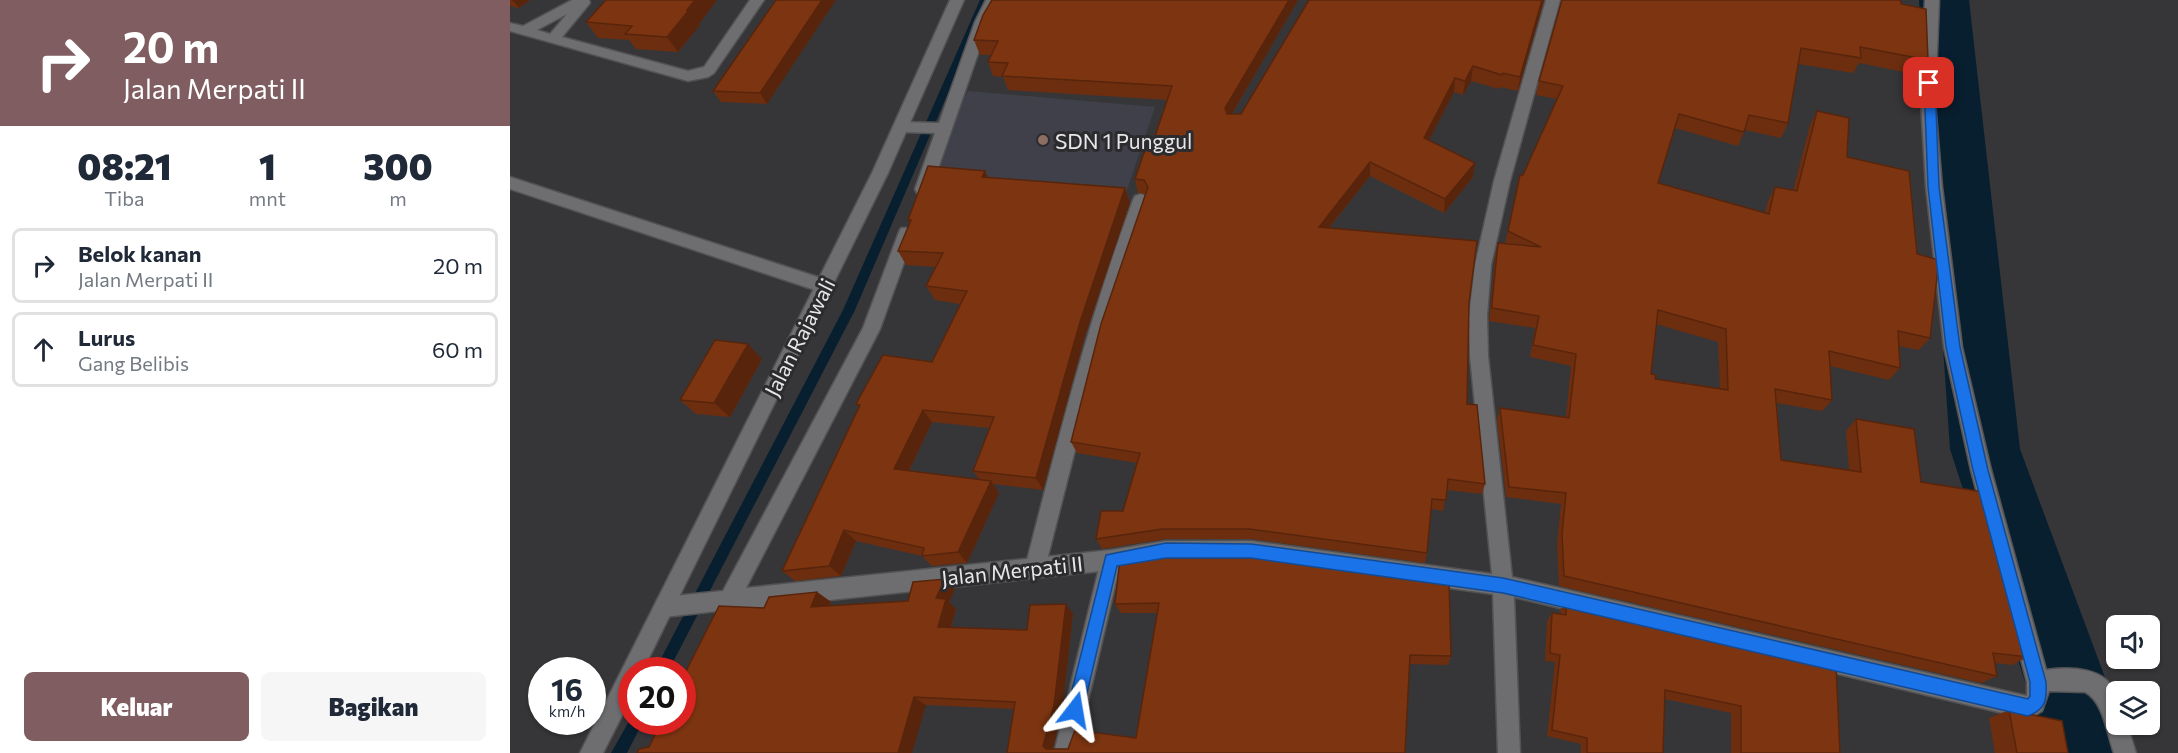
<!DOCTYPE html>
<html lang="id">
<style>
body{margin:0;font-family:Commissioner,sans-serif;background:#f6f6f7;color:#1f2937;height:100vh;display:flex;flex-direction:column;font-size:22px;white-space:nowrap}
*{box-sizing:border-box;margin:0}
p{font-size:20px;color:#747a83}
.icon{flex:none;width:33px;height:33px;fill:none;stroke:currentColor;stroke-width:2;stroke-linecap:round;stroke-linejoin:round}
.map{position:relative;flex:1;overflow:hidden}
.drawer{display:flex;flex-direction:column;background:#fff;width:510px}
.drawer>*{flex:none}
.guide{background:#7f5d60;color:#fff;overflow:hidden}
.fabs{position:absolute;left:1596px;top:615px;display:grid;gap:12px}
.fabs a{display:grid;place-items:center;width:54px;height:54px;border-radius:9px;background:#fff;box-shadow:0 2px 4px #0004;font-size:30px}
.speed{position:absolute;left:18px;top:657px;display:flex;gap:12px;font-size:30px;font-weight:700;text-align:center}
.speed>*{display:grid;place-content:center;width:78px;height:78px;border-radius:50%;background:#fff;box-shadow:0 2px 4px #0004;line-height:1}
.speed small{font-size:15px;font-weight:400}
.speed .limit{border:9px solid #d22;background:#fff;color:#111}
.pin{position:absolute;display:grid;place-items:center;width:51px;height:51px;color:#fff;margin:-26px;border-radius:12px;box-shadow:0 3px 9px #0006}
.me{position:absolute;width:66px;margin:-33px;rotate:14deg;stroke-linejoin:round;filter:drop-shadow(0 0 4px #0008)}
.turn{display:flex;align-items:center;gap:21px;height:126px;padding:0 24px;font-size:27px}
.turn .icon{width:78px;height:78px;stroke-width:2.5}
.turn b{display:block;font-size:42px;line-height:51px}
.eta{display:flex;justify-content:space-evenly;align-items:center;height:102px;text-align:center}
.eta b{font-size:36px;font-weight:800;line-height:42px}
.button{display:flex;gap:12px;margin-top:auto;padding:12px 24px}
.button a{flex:1;height:69px;border-radius:9px;background:#7f5d60;color:#fff;font-size:24px;font-weight:800;line-height:69px;text-align:center}
.button a+a{background:#f6f6f7;color:#1f2937}
ul{padding:0;list-style:none}
li{display:flex;align-items:center;gap:18px;height:75px;margin:0 12px 9px;padding:0 12px;border:3px solid #e0e1e3;border-radius:9px}
li div{flex:1}
li b{display:block;font-size:22px}
li em{font-style:normal}
main{display:flex;flex:1;min-height:0}
.map>svg:first-child{display:block}
.built{fill:#3f4049}
.lines{fill:none;stroke-linecap:round;stroke-linejoin:round}
.stream{fill:#081f30;fill-rule:evenodd}
.river{fill:#081f30;fill-rule:evenodd}
.service-casing{stroke:#525254;stroke-width:3}
.minor-casing{stroke:#525254;stroke-width:3}
.tertiary-casing{stroke:#525254;stroke-width:3}
.service{fill:#6e6e71;fill-rule:evenodd}
.minor{fill:#6e6e71;fill-rule:evenodd}
.tertiary{fill:#6e6e71;fill-rule:evenodd}
.wall{fill:#6c2e0f;fill-rule:evenodd}
.shaded-wall{fill:#58250c}
.building{fill:#7d3511;stroke:#58250c;stroke-width:1.5;fill-rule:evenodd}
.route{fill:#1a73e8;stroke:#114b97;stroke-width:1.5}
.education-dot{fill:#8d6e63;stroke:#2c2c2f;stroke-width:2}
.labels{text-anchor:middle;dominant-baseline:central;stroke-width:6;stroke-linejoin:round;paint-order:stroke}
.poi-label{font-size:21px;fill:#e7e7e9;stroke:#2c2c2f;text-anchor:start}
.street-label{font-size:21px;fill:#e7e7e9;stroke:#2c2c2f}
</style>
<main>
<section class="drawer">
<div class="guide">
<div class="turn"><svg class="icon" aria-label="right" viewBox="0 0 24 24"><path d="M7 20v-9h11M14 6l5 5-5 5"/></svg><div><b>20 m</b>Jalan Merpati II</div></div>
</div>
<div class="eta">
<div><b>08:21</b><p>Tiba</p></div>
<div><b>1</b><p>mnt</p></div>
<div><b>300</b><p>m</p></div>
</div>
<ul>
<li><svg class="icon" aria-label="right" viewBox="0 0 24 24"><path d="M7 20v-9h11M14 6l5 5-5 5"/></svg><div><b>Belok kanan</b><p>Jalan Merpati II</p></div><em>20 m</em></li>
<li><svg class="icon" aria-label="ahead" viewBox="0 0 24 24"><path d="M12 20V5M6 11l6-6 6 6"/></svg><div><b>Lurus</b><p>Gang Belibis</p></div><em>60 m</em></li>
</ul>
<div class="button"><a>Keluar</a><a>Bagikan</a></div>
</section>
<div class="map">
<svg width="1668" height="753" viewBox="0 0 1668 753">
<rect width="100%" height="100%" fill="#363639"/>
<!-- built -->
<polygon class="built" points="458,91 645,107 616,193 416,173"/>
<g class="lines">
<!-- stream -->
<g class="stream">
<polygon points="470,0 478,0 345,310 159,670 145,670 333,310"/>
<polygon points="122,716 122,722 133,722 117,753 101,753"/>
</g>
<!-- river -->
<polygon class="river" points="1409,0 1459,0 1510,449 1606,707 1606,724 1613,724 1624,753 1538,753 1440,449"/>
<!-- service casing -->
<g class="service-casing">
<g id="service">
<path d="M631,194L637,196L639,200L594,336L535,568L532,575L525,578L518,575L515,568C547,444 578,320 623,200L625,196Z"/>
<polygon points="601,550 608,553 611,560 566,753 544,753 591,560 594,553"/>
</g>
</g>
<!-- minor casing -->
<g class="minor-casing">
<g id="minor">
<path d="M62,0H79L80,3L52,37L178,71L194,67L240,0H254L204,73L198,77L178,81L0,31V23L13,26ZM57,14L40,34L27,30Z"/>
<polygon points="476,0 490,0 479,22 421,189 419,193 407,193 405,189 425,133 390,132 383,127 390,122 429,123 465,22"/>
<path d="M1036,0H1050L1000,181L981,265L977,316L978,356L1002,577L1517,696V682L1461,470L1434,347L1416,187L1411,103L1415,0H1429L1425,103L1432,187L1452,347L1481,470L1536,670C1559,667 1598,666 1606,696C1608,704 1606,716 1606,724H1617L1626,753H1604C1597,734 1594,702 1575,692L1539,691L1532,711L1518,719L1004,597L1010,753H988L983,594L741,561H656L601,570L225,610L223,613L216,616L208,611L154,617L147,614L144,607L147,600L154,597L213,591L353,328L389,232L391,228H403L405,232L370,329L236,588L601,550L656,541H741L982,574L960,356L959,316L965,265L984,181Z"/>
<polygon points="0,177 320,281 322,286 320,291 314,293 0,189"/>
</g>
</g>
<!-- tertiary casing -->
<g class="tertiary-casing">
<polygon id="tertiary" points="440,0 454,0 378,173 133,670 122,670 122,696 93,753 70,753 362,173"/>
</g>
<!-- service -->
<use href="#service" class="service"/>
<!-- minor -->
<use href="#minor" class="minor"/>
<!-- tertiary -->
<use href="#tertiary" class="tertiary"/>
</g>
<!-- wall -->
<g class="wall">
<polygon points="0,0 20,0 9,8 0,6"/>
<polygon points="266,0 257,104 211,102 203,91"/>
<polygon points="481,0 788,0 722,114 731,114 1034,0 1008,91 990,87 989,89 961,81 953,95 944,92 919,140 963,177 934,213 860,176 819,228 959,303 957,404 975,484 972,494 937,490 933,511 921,509 917,553 915,563 741,539 656,539 592,549 586,539 613,511 627,463 567,453 561,442 635,194 628,193 625,179 641,148 658,100 498,90 493,77 483,76 478,62 481,55 470,55 464,40"/>
<path d="M1391,4L1418,60L1409,75L1349,63L1343,73L1288,64L1278,123L1271,138L1235,130L1228,146L1165,128L1148,183L1255,213L1258,201L1265,187L1283,191L1300,125L1307,111L1337,157L1407,254L1420,338L1409,350L1389,346L1390,368L1379,380L1320,366L1322,400L1312,411L1267,403L1271,460L1339,470L1336,431L1346,419L1411,482L1483,536L1518,657L1502,665L1485,663L1487,676L1471,683L1049,586L1047,544L1051,504L996,497L987,420L990,408L1056,417L1061,366L1020,357L1025,328L979,321L985,257L988,243L995,244L1010,175H1013L1047,99L1026,95L1029,81ZM1146,324L1208,342L1210,388L1145,379L1141,374Z"/>
<polygon points="76,22 189,24 190,25 168,52 126,49 119,40 88,38"/>
<path d="M475,171L478,178L615,188L620,203L575,336L533,490L483,484L489,493L457,563L422,566L412,556L346,541L331,576L285,581L272,571L349,407L346,404L422,362L450,304L425,300L416,286L426,267L396,265L388,251L400,224L398,220ZM422,422L479,428L463,471L470,480L399,471Z"/>
<polygon points="252,359 220,417 186,414 170,400"/>
<polygon points="435,579 445,589 439,602 446,609 441,628 517,630 563,614 552,712 543,749 558,749 626,738 647,613 611,613 605,604 914,581 941,656 938,665 899,664 895,753 497,753 504,709 416,705 139,747 254,608 307,592 321,602 319,606 398,601"/>
<polygon points="1056,602 1330,753 1221,753 1221,713 1155,699 1153,753 1071,753 1071,744 1037,736 1045,662 1035,661 1037,621 1042,613 1051,614 1050,610"/>
<polygon points="1499,710 1558,753 1485,753 1479,718"/>
</g>
<!-- shaded-wall -->
<g class="shaded-wall">
<polygon points="2,0 20,0 9,8"/>
<polygon points="185,0 207,0 189,24 190,25 168,52 157,37"/>
<polygon points="312,0 326,0 257,104 250,93"/>
<polygon points="779,0 788,0 717,122 715,108"/>
<polygon points="1032,0 1034,0 1008,91 1010,77"/>
<polygon points="963,66 961,81 953,95 955,81"/>
<polygon points="945,78 944,92 913,152 914,138"/>
<polygon points="860,162 860,176 809,240 809,227"/>
<polygon points="965,163 963,177 934,213 935,199"/>
<polygon points="475,171 482,186 472,177"/>
<polygon points="615,188 620,203 575,336 533,490 526,478 570,322"/>
<polygon points="238,344 252,359 220,417 204,403"/>
<polygon points="413,410 422,422 394,481 384,469"/>
<polygon points="481,481 489,493 457,563 448,552"/>
<polygon points="334,530 346,541 331,576 319,566"/>
<polygon points="435,579 445,589 439,602 446,609 438,636 428,627 426,598"/>
<polygon points="307,592 321,602 315,617 301,607"/>
<polygon points="556,604 563,614 552,712 542,752 536,749 533,746"/>
<polygon points="404,697 416,705 402,753 388,753"/>
</g>
<!-- building -->
<g class="building">
<polygon points="96,0 185,0 177,10 179,10 157,37 115,34 122,26 76,22"/>
<polygon points="266,0 312,0 250,93 203,91"/>
<polygon points="482,0 779,0 715,108 717,114 731,114 799,0 1032,0 1010,77 993,73 992,75 963,66 955,81 945,78 914,138 965,163 935,199 860,162 809,227 967,241 959,303 957,404 967,405 975,484 938,479 936,500 922,499 917,553 739,529 652,529 586,539 591,511 613,511 630,453 561,442 591,324 638,187 634,180 625,179 636,147 641,148 662,86 492,76 498,63 478,62 488,41 464,40 473,15"/>
<path d="M1052,0H1391V4L1416,9L1418,60L1350,47L1351,58L1291,48L1278,123L1239,115L1234,132L1169,114L1148,183L1259,214L1265,187L1287,191L1307,111L1339,118L1337,157L1399,171L1407,254L1429,260L1420,338L1388,331L1390,368L1319,351L1322,400L1265,389L1271,460L1351,472L1346,419L1404,429L1411,482L1473,492L1483,536L1518,657L1483,653L1487,676L1054,576L1052,534L1056,493L999,487L990,408L1059,418L1066,354L1023,345L1029,316L982,308V303L988,243L1031,247L998,231L1010,175H1013L1053,86L1029,81ZM1148,310L1216,329L1218,390L1145,379L1146,375L1141,374Z"/>
<polygon points="418,166 475,171 472,177 615,188 570,322 526,478 463,471 484,417 413,410 384,469 481,481 448,552 412,556 414,548 334,530 319,566 272,571 350,405 346,404 373,355 422,362 457,291 416,286 433,253 388,251 401,220 398,220"/>
<polygon points="205,340 238,344 204,403 170,400"/>
<polygon points="652,553 738,553 915,576 914,581 939,582 941,656 900,655 895,753 497,753 505,702 404,697 388,753 127,753 129,749 139,747 151,722 172,722 172,679 209,606 254,608 259,597 307,592 301,607 398,601 403,582 435,579 426,598 436,599 428,627 517,630 520,605 556,604 544,705 533,746 536,749 558,749 565,730 626,738 649,603 605,604 610,559"/>
<polygon points="1056,602 1326,665 1330,753 1231,753 1231,706 1155,690 1153,753 1077,753 1077,738 1042,730 1050,655 1040,653 1042,613 1056,615"/>
<polygon points="1499,710 1552,721 1558,753 1507,753"/>
</g>
<!-- route -->
<path class="route" d="M1419,79L1425,83L1429,187L1450,347L1478,470L1536,682C1537,700 1536,709 1518,716L993,593L741,558H656L607,566L573,710L571,716L565,719L559,716L557,710L596,555L656,543L741,544L993,578L1518,699L1520,696V682L1463,470L1436,347L1418,187L1414,83Z"/>
<!-- markers -->
<circle class="education-dot" cx="533" cy="140" r="6"/>
<g class="labels">
<!-- poi labels -->
<g class="poi-label">
<text x="545" y="140">SDN 1 Punggul</text>
</g>
<!-- street labels -->
<g class="street-label">
<text transform="translate(289 337) rotate(-63)">Jalan Rajawali</text>
<text transform="translate(502 570) rotate(-6)">Jalan Merpati II</text>
</g>
</g>
</svg>
<div class="fabs">
<a><svg class="icon" aria-label="sound" viewBox="0 0 24 24"><path d="M4 9h4l5-4v14l-5-4H4zM17 9q2 3 0 6"/></svg></a>
<a><svg class="icon" aria-label="layers" viewBox="0 0 24 24"><path d="M12 4l9 5-9 5-9-5zM3 14l9 5 9-5"/></svg></a>
</div>
<div class="speed"><div>16<small>km/h</small></div><div class="limit">20</div></div>
<div class="pin" style="left:1419px;top:83px;background:#d93025"><svg class="icon" aria-label="arrive" viewBox="0 0 24 24"><path d="M6 21V4h12l-3 4 3 4H6"/></svg></div>
<svg class="me" style="left:565px;top:710px" viewBox="-20 -20 40 40"><path d="M0-17L14 15 0 8-14 15z" fill="#1a73e8" stroke="#fff" stroke-width="4"/></svg>
</div>
</main>
